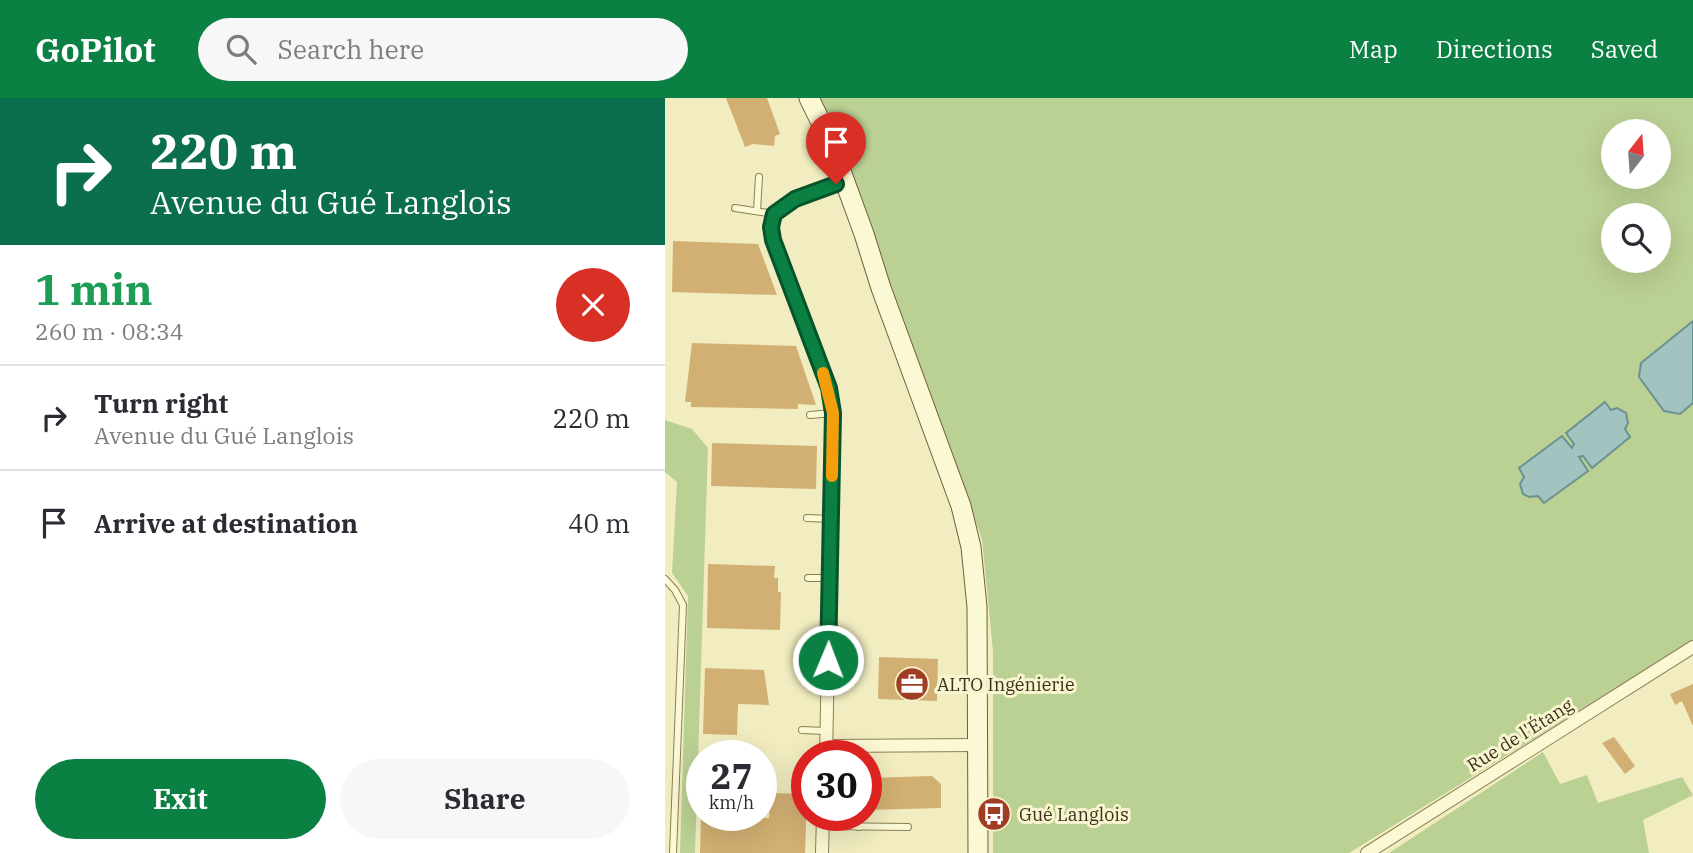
<!DOCTYPE html>
<meta charset="utf-8">
<style>
body{margin:0;font-family:"IBM Plex Serif",serif;background:#f7f7f7;color:#2b2b33;height:100vh;display:flex;flex-direction:column;font-size:26px;white-space:nowrap}
*{box-sizing:border-box;margin:0}
p{font-size:23px;color:#7c7c81}
.icon{flex:none;width:38px;height:38px;fill:none;stroke:currentColor;stroke-width:2;stroke-linecap:round;stroke-linejoin:round}
.map{position:relative;flex:1;overflow:hidden}
.panel{display:flex;flex-direction:column;background:#fff;width:665px}
.panel>*{flex:none}
.guide{background:#0b6e4f;color:#fff;overflow:hidden}
.needle{width:46px;rotate:17deg}
.tools{position:absolute;left:936px;top:21px;display:grid;gap:14px}
.tools a{display:grid;place-items:center;width:70px;height:70px;border-radius:50%;background:#fff;box-shadow:0 7px 28px #0002;font-size:35px}
.speed{position:absolute;left:21px;top:642px;display:flex;gap:14px;font-size:35px;font-weight:700;text-align:center}
.speed>*{display:grid;place-content:center;width:91px;height:91px;border-radius:50%;background:#fff;box-shadow:0 7px 28px #0002;line-height:1}
.speed small{font-size:18px;font-weight:400}
.speed .limit{border:10px solid #d22;background:#fff;color:#111}
.pin{position:absolute;display:grid;place-items:center;width:60px;height:60px;color:#fff;margin:-72px -30px;border-radius:50% 50% 50% 0;rotate:-45deg;box-shadow:0 0 7px #0007}
.pin .icon{rotate:45deg}
.me{position:absolute;width:77px;margin:-38px;rotate:1deg;stroke-linejoin:round;filter:drop-shadow(0 0 5px #0008)}
.turn{display:flex;align-items:center;gap:24px;height:147px;padding:0 35px;font-size:32px}
.turn .icon{width:91px;height:91px;stroke-width:2.5}
.turn b{display:block;font-size:49px;line-height:60px}
.round{display:grid;place-items:center;flex:none;width:74px;height:74px;border-radius:37px;background:#f7f7f7}
.head{display:flex;align-items:center;justify-content:space-between;height:119px;padding:0 35px}
h1{font-size:42px;font-weight:700;line-height:52px;color:#1e9e55}
.button{display:flex;gap:14px;margin-top:auto;padding:14px 35px}
.button a{flex:1;height:80px;border-radius:42px;background:#0b8043;color:#fff;font-size:28px;font-weight:700;line-height:80px;text-align:center}
.button a+a{background:#f7f7f7;color:#2b2b33}
ul{padding:0;list-style:none}
li{display:flex;align-items:center;gap:21px;height:105px;padding:0 35px;border-top:2px solid #e1e1e2}
li div{flex:1}
li b{display:block;font-size:26px}
li em{font-style:normal}
header{display:flex;align-items:center;gap:42px;box-sizing:border-box;height:98px;padding:0 35px;background:#0b8043;color:#fff}
header strong{font-size:33px}
nav{display:flex;gap:38px;margin-inline-start:auto;font-size:24px}
.search{width:490px;height:63px;background:#f7f7f7;display:flex;align-items:center;gap:18px;box-sizing:border-box;padding:0 24px;border-radius:38px;color:#7c7c81;font-size:26px}
main{display:flex;flex:1;min-height:0}
.map>svg:first-child{display:block}
.green{fill:#bbd093;fill-rule:evenodd}
.water{fill:#a3c3c1;stroke:#6a9291;stroke-width:2}
.building{fill:#d2b073}
.lines{fill:none;stroke-linecap:round;stroke-linejoin:round}
.lane-casing{stroke:#8c7f56;stroke-width:8}
.street-casing{stroke:#8c7f56;stroke-width:14}
.secondary-casing{stroke:#6e5f3a;stroke-width:21}
.lane{stroke:#fbf8d4;stroke-width:6}
.street{stroke:#fbf8d4;stroke-width:12}
.secondary{stroke:#fbf8d4;stroke-width:19}
.route-casing{stroke:#07532c;stroke-width:18}
.route{stroke:#0b8043;stroke-width:12}
.slow{stroke:#f59e0b;stroke-width:12}
.labels{text-anchor:middle;dominant-baseline:central;stroke-width:6;stroke-linejoin:round;paint-order:stroke}
.poi-label{font-size:18px;fill:#3a311c;stroke:#f8f5d0;text-anchor:start}
.street-label{font-size:18px;fill:#3a311c;stroke:#f8f5d0}
</style>
<header>
<strong>GoPilot</strong>
<div class="search"><svg class="icon" aria-label="search" viewBox="0 0 24 24"><circle cx="10" cy="10" r="6"/><path d="M15 15l6 6"/></svg>Search here</div>
<nav><a>Map</a><a>Directions</a><a>Saved</a></nav>
</header>
<main>
<section class="panel">
<div class="guide">
<div class="turn"><svg class="icon" aria-label="right" viewBox="0 0 24 24"><path d="M7 20v-9h11M14 6l5 5-5 5"/></svg><div><b>220 m</b>Avenue du Gué Langlois</div></div>
</div>
<div class="head"><div><h1>1 min</h1><p>260 m · 08:34</p></div><a class="round" style="background:#d93025;color:#fff"><svg class="icon" aria-label="close" viewBox="0 0 24 24"><path d="M6 6l12 12M18 6L6 18"/></svg></a></div>
<ul>
<li><svg class="icon" aria-label="right" viewBox="0 0 24 24"><path d="M7 20v-9h11M14 6l5 5-5 5"/></svg><div><b>Turn right</b><p>Avenue du Gué Langlois</p></div><em>220 m</em></li>
<li><svg class="icon" aria-label="arrive" viewBox="0 0 24 24"><path d="M6 21V4h12l-3 4 3 4H6"/></svg><div><b>Arrive at destination</b></div><em>40 m</em></li>
</ul>
<div class="button"><a>Exit</a><a>Share</a></div>
</section>
<div class="map">
<svg width="1028" height="755" viewBox="0 0 1028 755">
<rect width="100%" height="100%" fill="#f1edc0"/>
<!-- green -->
<g class="green">
<path d="M152,0H1028V542L684,755H328V553L317,441ZM948,33H994V79H948ZM948,117H994V163H948Z"/>
<polygon points="0,322 27,331 43,350 30,755 15,755 23,498 7,475 12,384 0,374"/>
<polygon points="878,654 895,686 922,677 933,705 1017,679 1028,697 978,722 984,755 724,755"/>
</g>
<!-- water -->
<g class="water">
<polygon points="1028,223 1028,305 1015,316 999,313 974,279 976,265"/>
<polygon points="940,304 946,312 952,310 961,315 963,325 960,331 965,339 927,370 918,358 914,359 923,373 879,405 873,398 864,399 858,396 855,386 859,379 854,370 897,338 907,350 909,346 901,335"/>
</g>
<!-- building -->
<g class="building">
<polygon points="61,0 102,0 115,36 110,38 109,48 88,46 80,49"/>
<polygon points="8,143 93,146 112,197 7,194"/>
<polygon points="27,245 131,248 151,307 133,306 133,311 26,309 26,304 20,304"/>
<polygon points="47,345 152,348 151,391 46,388"/>
<polygon points="43,466 110,468 109,480 113,480 113,494 116,494 115,532 42,530"/>
<polygon points="214,559 273,561 272,603 213,601"/>
<polygon points="40,570 99,572 104,607 73,606 72,637 38,636"/>
<polygon points="1028,586 1028,628 1017,603 1010,607 1005,596"/>
<polygon points="949,639 970,668 960,676 937,645"/>
<polygon points="267,678 276,686 276,710 202,712 201,680"/>
<polygon points="105,695 142,696 140,755 35,755 36,719 104,720"/>
</g>
<g class="lines">
<!-- lane casing -->
<g class="lane-casing">
<g id="lane">
<polyline points="70,110 109,116"/>
<polyline points="92,113 94,79"/>
<polyline points="145,317 168,315"/>
<polyline points="142,420 167,421"/>
<polyline points="143,480 165,480"/>
<polyline points="0,481 10,492 18,507 8,755"/>
<polyline points="137,632 161,633"/>
<polyline points="137,674 142,674"/>
<polyline points="158,728 243,729"/>
<polyline points="194,729 194,718"/>
</g>
</g>
<!-- street casing -->
<g class="street-casing">
<g id="street">
<polyline points="162,648 312,647"/>
<polyline points="161,658 168,315 164,290 108,142 106,129 109,116 130,101 171,86"/>
<polyline points="157,755 158,718"/>
<polyline points="702,755 1028,549"/>
</g>
</g>
<!-- secondary casing -->
<g class="secondary-casing">
<polyline id="secondary" points="144,0 165,43 199,136 216,190 296,408 306,449 312,509 313,755"/>
</g>
<!-- lane -->
<use href="#lane" class="lane"/>
<!-- street -->
<use href="#street" class="street"/>
<!-- secondary -->
<use href="#secondary" class="secondary"/>
</g>
<g class="lines">
<!-- route casing -->
<g class="route-casing">
<polyline id="route" points="163,562 168,315 164,290 108,142 106,129 109,116 130,101 171,86"/>
</g>
<!-- route -->
<use href="#route" class="route"/>
<!-- slow -->
<polyline class="slow" points="158,275 168,315 167,378"/>
</g>
<!-- icons -->
<defs>
<g id="office-disc" transform="scale(1.75)"><circle r="9.5" fill="#9f3d22" stroke="#f8f5d0"/><path d="M-6-3h4V-5.5h4V-3h4V5H-6ZM-1-4.5V-3h2v-1.5ZM-6 0V1H6V0Z" fill="#fff"/></g>
<g id="bus-disc" transform="scale(1.75)"><circle r="9.5" fill="#9f3d22" stroke="#f8f5d0"/><path d="M-5-6H5V4H4V6H2V4H-2V6H-4V4H-5ZM-3.5-4V0h7V-4ZM-3.5 1.2v1.5H-2V1.2ZM2 1.2v1.5H3.5V1.2Z" fill="#fff"/></g>
</defs>
<g fill-rule="evenodd">
<use href="#office-disc" x="247" y="586"/>
<use href="#bus-disc" x="329" y="716"/>
</g>
<g class="labels">
<!-- poi labels -->
<g class="poi-label">
<text x="272" y="586">ALTO Ingénierie</text>
<text x="354" y="716">Gué Langlois</text>
</g>
<!-- street labels -->
<g class="street-label">
<text transform="translate(855 637) rotate(-32)">Rue de l'Étang</text>
</g>
</g>
</svg>
<div class="tools">
<a><svg class="needle" viewBox="-14 -14 28 28"><path d="M0-13l5 13h-10z" fill="#e53935"/><path d="M0 13l5-13h-10z" fill="#7c7c81"/></svg></a>
<a><svg class="icon" aria-label="search" viewBox="0 0 24 24"><circle cx="10" cy="10" r="6"/><path d="M15 15l6 6"/></svg></a>
</div>
<div class="speed"><div>27<small>km/h</small></div><div class="limit">30</div></div>
<div class="pin" style="left:171px;top:86px;background:#d93025"><svg class="icon" aria-label="arrive" viewBox="0 0 24 24"><path d="M6 21V4h12l-3 4 3 4H6"/></svg></div>
<svg class="me" style="left:163px;top:562px" viewBox="-20 -20 40 40"><circle r="17" fill="#0b8043" stroke="#fff" stroke-width="3"/><path d="M0-11L8 9 0 5-8 9z" fill="#fff"/></svg>
</div>
</main>
